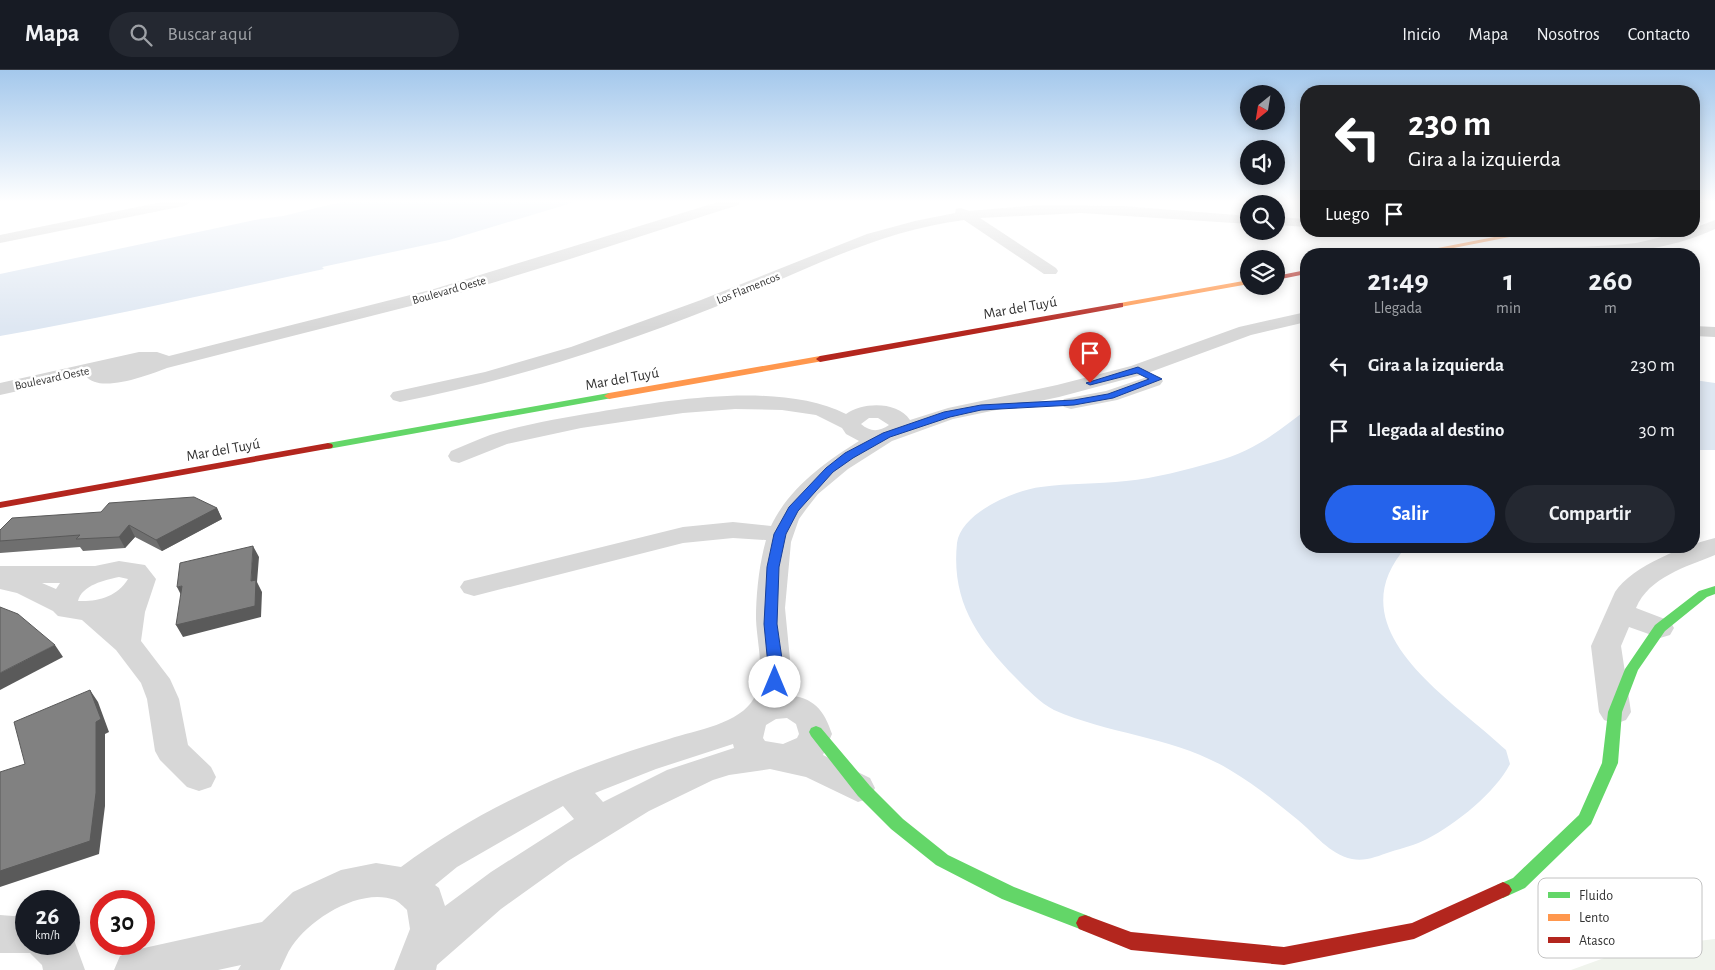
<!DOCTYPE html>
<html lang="es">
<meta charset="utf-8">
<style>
body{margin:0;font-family:"Alegreya Sans",sans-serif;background:#242831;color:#f1f3f6;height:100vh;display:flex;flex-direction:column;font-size:19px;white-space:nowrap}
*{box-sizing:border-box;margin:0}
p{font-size:16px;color:#9ea1a6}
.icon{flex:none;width:28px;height:28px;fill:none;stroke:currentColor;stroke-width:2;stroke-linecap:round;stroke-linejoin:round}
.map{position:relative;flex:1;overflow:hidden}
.drawer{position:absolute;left:1300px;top:178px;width:400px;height:305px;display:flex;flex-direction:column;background:#171b24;border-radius:20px;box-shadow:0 2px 12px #0003}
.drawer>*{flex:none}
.hud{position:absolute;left:1300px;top:15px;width:400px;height:152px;border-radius:20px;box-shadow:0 2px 12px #0003;background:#202124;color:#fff;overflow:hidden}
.needle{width:32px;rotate:210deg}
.tools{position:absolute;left:1240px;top:15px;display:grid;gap:10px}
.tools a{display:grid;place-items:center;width:45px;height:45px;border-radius:50%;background:#171b24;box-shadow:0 2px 12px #0003;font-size:25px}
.speed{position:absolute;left:15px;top:820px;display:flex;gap:10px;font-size:25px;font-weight:700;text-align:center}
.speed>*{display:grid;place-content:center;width:65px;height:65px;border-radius:50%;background:#171b24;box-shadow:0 2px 12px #0003;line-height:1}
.speed small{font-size:12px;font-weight:400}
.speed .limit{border:8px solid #d22;background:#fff;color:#111}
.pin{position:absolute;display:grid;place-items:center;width:42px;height:42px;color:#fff;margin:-51px -21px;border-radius:50% 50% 50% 0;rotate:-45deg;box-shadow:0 0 5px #0007}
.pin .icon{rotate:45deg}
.me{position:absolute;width:55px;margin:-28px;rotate:0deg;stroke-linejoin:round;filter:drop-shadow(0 0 4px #0008)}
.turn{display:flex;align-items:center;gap:18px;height:105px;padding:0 25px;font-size:22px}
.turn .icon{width:65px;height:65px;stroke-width:2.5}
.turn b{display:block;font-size:35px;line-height:42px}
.then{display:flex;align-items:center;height:48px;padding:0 25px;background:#0003;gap:10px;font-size:19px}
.eta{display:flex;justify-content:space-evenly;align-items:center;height:85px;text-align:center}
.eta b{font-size:30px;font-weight:700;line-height:35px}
.primary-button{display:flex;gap:10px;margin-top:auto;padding:10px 25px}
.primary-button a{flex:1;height:58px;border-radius:30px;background:#2563eb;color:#fff;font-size:20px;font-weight:700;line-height:58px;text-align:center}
.primary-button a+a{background:#242831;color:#f1f3f6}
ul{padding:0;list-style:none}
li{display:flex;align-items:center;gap:15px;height:65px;padding:0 25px}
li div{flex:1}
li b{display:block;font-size:19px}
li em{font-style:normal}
header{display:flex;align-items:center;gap:30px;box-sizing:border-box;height:70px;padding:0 25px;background:#171b24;border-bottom:1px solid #363941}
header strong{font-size:24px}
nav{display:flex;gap:28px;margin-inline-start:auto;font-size:18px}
.search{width:350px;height:45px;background:#242831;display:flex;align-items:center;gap:12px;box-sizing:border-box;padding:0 18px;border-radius:28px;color:#9ea1a6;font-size:19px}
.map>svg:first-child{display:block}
.green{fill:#f0f4ed}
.water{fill:#dee7f2}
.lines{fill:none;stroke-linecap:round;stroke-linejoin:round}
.street{fill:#d7d7d7;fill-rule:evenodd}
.fast{fill:#63d668;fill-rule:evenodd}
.slow{fill:#ff974d;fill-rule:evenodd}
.jam{fill:#b3261e;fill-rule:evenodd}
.wall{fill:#6f6f6f}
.shaded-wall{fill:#5a5a5a}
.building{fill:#818181;stroke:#5a5a5a}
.route{fill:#2563eb;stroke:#184099}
.labels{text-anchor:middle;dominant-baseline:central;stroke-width:5;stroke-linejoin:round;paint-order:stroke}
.far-street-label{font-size:12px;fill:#333;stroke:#fff}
.street-label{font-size:15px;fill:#333;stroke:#fff}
.key{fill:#fff;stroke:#c2c2c2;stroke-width:1}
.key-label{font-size:14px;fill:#333}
</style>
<header>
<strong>Mapa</strong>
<div class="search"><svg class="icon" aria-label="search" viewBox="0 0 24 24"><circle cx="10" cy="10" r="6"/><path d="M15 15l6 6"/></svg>Buscar aquí</div>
<nav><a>Inicio</a><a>Mapa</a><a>Nosotros</a><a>Contacto</a></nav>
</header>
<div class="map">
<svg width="1715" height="900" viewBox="0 0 1715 900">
<rect width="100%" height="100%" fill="#fff"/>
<!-- green -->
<polygon class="green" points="1715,869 1715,900 1571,900 1629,879"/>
<!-- water -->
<g class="water">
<path d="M341,132H575L449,170L322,197L324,199C217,222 109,247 0,266V204L260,149L283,146Z"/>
<polygon points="1694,310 1715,313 1715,380 1694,380"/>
<path d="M1306,340V476H1407C1332,560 1454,630 1506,680L1510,694C1495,723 1456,754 1427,769C1416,775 1402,778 1390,782C1378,786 1365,792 1352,789C1329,784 1315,764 1298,750C1276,732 1254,714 1230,700C1176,667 1111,665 1054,640C1040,633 1026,618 1015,607C977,568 951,531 957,473C961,443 1014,420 1041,417C1069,413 1098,414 1126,411C1156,408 1185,400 1214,392C1253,381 1275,364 1306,340Z"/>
</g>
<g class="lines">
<!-- street -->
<g class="street">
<polygon points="162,132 191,132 184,136 0,173 0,165"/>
<path d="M718,132H740L738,135L570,189L446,227L167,298C149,305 99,324 86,306L0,325V313L139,282H157L169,286L434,219Z"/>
<path d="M1039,135L1123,136L1249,146V154L1081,143L980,148L1056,198L1058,201L1056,204H1044L964,150C876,161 796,205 715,237C612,278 508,311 400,332L393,330L390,326L393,322L485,302L571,277L701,230L867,164L915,151L955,143L956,139L961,138L969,141Z"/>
<polygon points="1276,147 1306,149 1306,157 1276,155"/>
<path d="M1715,150V159C1666,181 1622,184 1569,184C1556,184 1540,186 1527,183L1535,178C1569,177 1603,177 1636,173C1655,170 1675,161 1694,161V158Z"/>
<path d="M1306,242V252L1251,265L1145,304L1059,327L953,349L892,371L848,399L818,424L807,438L799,449L791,472L785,538L791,600L786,625C814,627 824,640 832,664L823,685L870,708L875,718L870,728L858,732L806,707L770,699L729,705L713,710L649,741L568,791L501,839L437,895L436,900H394L410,859L407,840C404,837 399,832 395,830C361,817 311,848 292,876C287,883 284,892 280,900H238L241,895L218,900H114L120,886L135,880L262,852L293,822L341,800L376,793L401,797C481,737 573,697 669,669C696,660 740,654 754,628C766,603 757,575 756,549C756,524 759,495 766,470L733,468L683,473L474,526L464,523L460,517L464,511L683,457L733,452L771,456C789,418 825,392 859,371L846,364L842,358L816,345L782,340L735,339L683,343L581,358L507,374L459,393L451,391L448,386L451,381C464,376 476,370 490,365C525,354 562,348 598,342C670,330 779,311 846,344C863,332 897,331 910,350L948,338L1057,315L1131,296L1239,257ZM869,348H878L889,355C879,362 870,362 861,354ZM787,648L796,654L799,664L797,668L783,674L765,671L763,668L766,655L776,649ZM733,674L734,678L667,700L603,732L595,723L656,699ZM563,736L574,749L491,802L445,836L439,818L435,815L457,797Z"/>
<polygon points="1694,256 1715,257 1715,267 1694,266"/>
<polygon points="1153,305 1160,307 1163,311 1160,315 1117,330 1071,339 1064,337 1061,333 1064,329 1106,321"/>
<path d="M1715,468V485C1686,497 1649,507 1636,538L1670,551L1674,558L1670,565L1660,568L1629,557L1621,576L1631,642L1626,650L1615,654L1604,650L1599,642L1591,576L1615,522C1632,496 1686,475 1715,468Z"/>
<path d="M119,491L145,495L156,509L145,542L141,571L170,609L179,629L188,675L211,697L216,707L211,717L199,721L187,717L160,690L155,681L147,629L141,613L116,580L82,550L58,546L53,541L17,523L0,519V496H95ZM119,507L128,509C117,527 97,532 78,531C82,515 105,510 119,507ZM42,513H60L56,519Z"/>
<polygon points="0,845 26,847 26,874 69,874 69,866 74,870 85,900 43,900 42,895 30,883 0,883"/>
</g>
<!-- fast -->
<g class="fast">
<polygon points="609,323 614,326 612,328 328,379 323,376 328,373"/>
<polygon points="1715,516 1715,524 1707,527 1665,561 1638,600 1622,642 1618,693 1591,754 1525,818 1503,828 1497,825 1494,820 1497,815 1513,808 1579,745 1602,693 1608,642 1625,599 1655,555 1699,521"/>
<polygon points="816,656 821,658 870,716 903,749 948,785 1014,817 1091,847 1094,853 1091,859 1085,861 1002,829 936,795 891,759 858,726 811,666 809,662 811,658"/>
</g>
<!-- slow -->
<g class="slow">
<polygon points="1525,161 1540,161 1423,184 1407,184"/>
<polygon points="1249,210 1249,214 1120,237 1116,235 1120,233"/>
<polygon points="820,286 824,289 823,291 609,329 604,326 609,323"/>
</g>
<!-- jam -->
<g class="jam">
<polygon points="1694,132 1703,132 1694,135"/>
<polygon points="1306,200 1306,204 1276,210 1276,206"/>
<polygon points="1120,233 1123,233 1123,237 820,292 816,289 820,286"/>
<polygon points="328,373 332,374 333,376 332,378 0,438 0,432"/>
<polygon points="1503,812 1509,815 1512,820 1509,825 1414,869 1284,895 1131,880 1079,859 1076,853 1079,847 1085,845 1131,862 1284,877 1412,853"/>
</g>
</g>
<!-- wall -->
<polygon class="wall" points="217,438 222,449 162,481 135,467 125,478 83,481 80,477 0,483 0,460"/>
<!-- shaded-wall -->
<g class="shaded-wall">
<polygon points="217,438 222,449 162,481 156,470"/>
<polygon points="129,455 135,467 125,478 119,467"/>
<polygon points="253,476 259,487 257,512 262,522 261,547 183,567 176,555 251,511"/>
<polygon points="182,516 183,529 177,517"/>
<polygon points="55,575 63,587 0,620 0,603"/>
<polygon points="90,620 98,632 109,662 105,664 105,736 99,784 0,817 0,801"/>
</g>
<!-- building -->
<g class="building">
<polygon points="194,427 217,438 156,470 129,455 119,467 76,469 80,465 0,471 0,460 12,448 101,442 109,433"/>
<polygon points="253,476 251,511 256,510 255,536 176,555 182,516 177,517 180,493"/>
<polygon points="0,537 18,544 55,575 0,603"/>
<polygon points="90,620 101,649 96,652 96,723 90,771 0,801 0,702 25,694 14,652"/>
</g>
<!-- sky -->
<linearGradient id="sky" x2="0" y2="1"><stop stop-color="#a4c8ec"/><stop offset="0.51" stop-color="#fff"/><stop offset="1" stop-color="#fff" stop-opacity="0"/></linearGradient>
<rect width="1715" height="258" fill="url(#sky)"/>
<!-- route -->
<polygon class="route" points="1138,297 1162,309 1113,328 1074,335 981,340 950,347 890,367 853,388 833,402 798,441 786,464 779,497 777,554 783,596 782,612 775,617 770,616 764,554 767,497 774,464 789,437 826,398 845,383 883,363 944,342 981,335 1074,330 1108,324 1149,309 1137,303 1090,315 1086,313"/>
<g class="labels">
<!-- far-street labels -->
<g class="far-street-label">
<text transform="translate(748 218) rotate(-22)">Los Flamencos</text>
<text transform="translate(449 220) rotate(-16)">Boulevard Oeste</text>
<text transform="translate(52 308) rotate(-12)">Boulevard Oeste</text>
</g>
<!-- street labels -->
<g class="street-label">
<text transform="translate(1020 238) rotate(-10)">Mar del Tuyú</text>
<text transform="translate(622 309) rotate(-10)">Mar del Tuyú</text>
<text transform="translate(223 380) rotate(-10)">Mar del Tuyú</text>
</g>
</g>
<!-- legend -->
<rect x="1538" y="808" width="164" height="80" rx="8" class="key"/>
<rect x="1548" y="822" width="22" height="6" fill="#63d668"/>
<rect x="1548" y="844" width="22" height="7" fill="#ff974d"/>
<rect x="1548" y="867" width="22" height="6" fill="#b3261e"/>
<g class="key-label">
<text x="1579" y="830">Fluido</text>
<text x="1579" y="852">Lento</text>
<text x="1579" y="875">Atasco</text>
</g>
</svg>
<div class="tools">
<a><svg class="needle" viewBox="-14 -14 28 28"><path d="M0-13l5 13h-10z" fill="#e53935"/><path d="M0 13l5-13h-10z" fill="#9ea1a6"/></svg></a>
<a><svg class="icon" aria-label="sound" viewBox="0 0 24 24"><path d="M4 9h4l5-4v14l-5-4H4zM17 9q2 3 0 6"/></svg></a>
<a><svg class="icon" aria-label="search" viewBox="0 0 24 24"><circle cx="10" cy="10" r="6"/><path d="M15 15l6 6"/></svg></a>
<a><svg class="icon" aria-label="layers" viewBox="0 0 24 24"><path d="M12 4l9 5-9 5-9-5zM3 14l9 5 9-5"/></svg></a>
</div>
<div class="speed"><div>26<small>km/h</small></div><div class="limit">30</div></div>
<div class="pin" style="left:1090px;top:313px;background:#d93025"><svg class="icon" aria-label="arrive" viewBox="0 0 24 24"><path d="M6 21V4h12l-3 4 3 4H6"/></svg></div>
<svg class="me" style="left:775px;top:612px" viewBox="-20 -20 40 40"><circle r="19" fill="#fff"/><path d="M0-13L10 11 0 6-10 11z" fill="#2563eb"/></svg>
<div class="hud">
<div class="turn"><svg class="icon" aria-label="left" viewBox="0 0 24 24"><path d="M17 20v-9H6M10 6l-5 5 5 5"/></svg><div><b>230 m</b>Gira a la izquierda</div></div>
<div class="then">Luego<svg class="icon" aria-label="arrive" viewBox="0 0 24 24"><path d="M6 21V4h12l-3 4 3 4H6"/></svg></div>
</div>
<section class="drawer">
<div class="eta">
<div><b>21:49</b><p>Llegada</p></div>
<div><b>1</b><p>min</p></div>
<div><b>260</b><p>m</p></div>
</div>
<ul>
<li><svg class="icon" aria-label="left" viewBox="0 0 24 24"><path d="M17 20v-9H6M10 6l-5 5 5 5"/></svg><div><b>Gira a la izquierda</b></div><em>230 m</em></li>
<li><svg class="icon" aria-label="arrive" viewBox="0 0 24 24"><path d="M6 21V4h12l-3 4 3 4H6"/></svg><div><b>Llegada al destino</b></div><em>30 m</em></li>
</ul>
<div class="primary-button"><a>Salir</a><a>Compartir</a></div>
</section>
</div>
